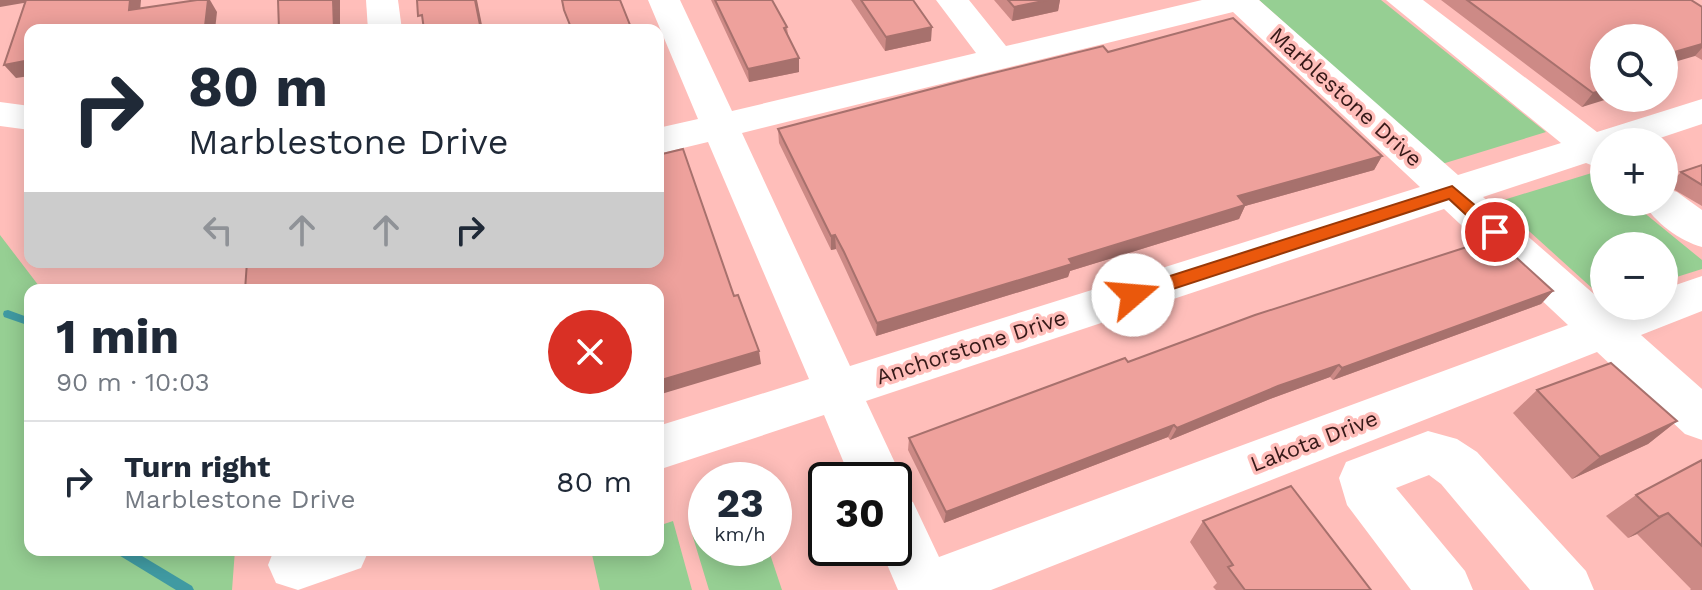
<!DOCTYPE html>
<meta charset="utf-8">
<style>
body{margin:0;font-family:"Work Sans",sans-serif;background:#f2f2f3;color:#1f2937;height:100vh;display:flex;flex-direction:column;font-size:30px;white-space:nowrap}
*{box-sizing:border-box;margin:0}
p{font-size:26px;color:#747a83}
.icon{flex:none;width:44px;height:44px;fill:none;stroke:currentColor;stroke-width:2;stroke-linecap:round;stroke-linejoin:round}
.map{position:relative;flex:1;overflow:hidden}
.panel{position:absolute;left:24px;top:284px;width:640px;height:272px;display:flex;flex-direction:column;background:#fff;border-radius:16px;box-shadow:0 4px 20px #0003}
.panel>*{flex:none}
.banner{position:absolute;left:24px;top:24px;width:640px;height:244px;border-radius:16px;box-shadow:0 4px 20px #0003;background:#fff;color:#1f2937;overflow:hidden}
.buttons{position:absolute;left:1590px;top:24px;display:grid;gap:16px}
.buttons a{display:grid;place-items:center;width:88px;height:88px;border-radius:50%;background:#fff;box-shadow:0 4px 20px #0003;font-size:40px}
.speed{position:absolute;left:688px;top:462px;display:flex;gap:16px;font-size:40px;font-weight:700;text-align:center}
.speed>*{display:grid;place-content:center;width:104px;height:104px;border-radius:50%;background:#fff;box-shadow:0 4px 20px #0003;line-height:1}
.speed small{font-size:20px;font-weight:400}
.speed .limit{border:4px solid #111;border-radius:12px;background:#fff;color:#111}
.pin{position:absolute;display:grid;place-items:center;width:68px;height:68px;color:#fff;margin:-34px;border:4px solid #fff;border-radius:50%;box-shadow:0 2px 8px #0007}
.me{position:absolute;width:88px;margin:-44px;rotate:72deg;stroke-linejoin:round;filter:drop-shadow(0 0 6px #0008)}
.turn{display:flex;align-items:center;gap:28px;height:168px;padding:0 32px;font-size:36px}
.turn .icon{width:104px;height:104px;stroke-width:2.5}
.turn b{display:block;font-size:56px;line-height:68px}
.lanes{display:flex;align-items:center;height:76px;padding:0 32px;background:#0003;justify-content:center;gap:40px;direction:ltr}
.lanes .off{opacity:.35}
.round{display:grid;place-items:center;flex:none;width:84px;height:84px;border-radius:42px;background:#f2f2f3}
.summary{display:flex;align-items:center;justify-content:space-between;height:136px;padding:0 32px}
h1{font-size:48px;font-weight:700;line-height:60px}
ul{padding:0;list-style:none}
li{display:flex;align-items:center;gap:24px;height:120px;padding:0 32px;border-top:2px solid #e0e1e3}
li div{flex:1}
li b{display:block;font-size:30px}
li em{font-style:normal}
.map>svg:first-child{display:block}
.green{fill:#96cf93}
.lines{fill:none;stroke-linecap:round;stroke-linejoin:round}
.stream{fill:#409aa2;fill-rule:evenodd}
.minor{fill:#fff;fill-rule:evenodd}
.wall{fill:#cd8a86}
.shaded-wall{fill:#a7716d}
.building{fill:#eea19c;stroke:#a7716d;stroke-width:2}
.route{fill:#ea580c;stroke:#983908;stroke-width:2}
.labels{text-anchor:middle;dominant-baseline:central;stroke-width:7;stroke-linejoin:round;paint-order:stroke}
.street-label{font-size:22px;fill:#361918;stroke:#ffbeba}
</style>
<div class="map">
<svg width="1702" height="590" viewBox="0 0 1702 590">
<rect width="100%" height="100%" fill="#ffbeba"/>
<!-- green -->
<g class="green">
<polygon points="1259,0 1381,0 1546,132 1442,164"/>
<polygon points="1595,172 1604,180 1604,202 1631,202 1702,260 1702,269 1664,281 1664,246 1604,246 1604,299 1497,202"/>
<polygon points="0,235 42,290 30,290 30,550 235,550 232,590 0,590"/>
<polygon points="706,518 706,548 768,548 782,590 709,590 689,524"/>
<polygon points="673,521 692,590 600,590 591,550 658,550 658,526"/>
</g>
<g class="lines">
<!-- stream -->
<g class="stream">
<polygon points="8,310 30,318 30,326 4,317 3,314 4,311"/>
<polygon points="115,550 132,550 192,586 194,590 176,590 117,554"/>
</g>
<!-- minor -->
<g class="minor">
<polygon points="366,0 398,0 402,30 368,30"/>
<path d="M648,0H680L732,111L976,53L936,0H969L1006,46L1202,0H1259L1458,175L1561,143L1386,0H1423L1597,132L1702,99V124L1648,142H1604V170L1586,163L1483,197L1611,309L1664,306V289L1702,276V311L1641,335L1702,389V440L1685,434L1597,352L991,590H898L880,548H894V480H851L824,415L658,470V426L809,379L708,142L658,154V128L698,119ZM1233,12L1420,187L850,366L742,133ZM1444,209L1568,325L939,557L913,502L895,495L903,480L866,401Z"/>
<polygon points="0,102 30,106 30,130 0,126"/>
<path d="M1664,188L1677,192L1702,210V247C1680,241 1654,222 1643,202H1664Z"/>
<polygon points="1428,431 1457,439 1477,452 1586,571 1594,590 1530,590 1441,484 1429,475 1396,488 1465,571 1473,590 1411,590 1347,505 1339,478 1346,462"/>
<polygon points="274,550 369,550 361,568 298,590 276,583 268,565"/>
</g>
</g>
<!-- wall -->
<g class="wall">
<polygon points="711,0 772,0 787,27 788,35 799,72 749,82"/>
<polygon points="851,0 913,0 931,41 885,51"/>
<polygon points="994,0 1060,0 1058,11 1012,21"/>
<polygon points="1441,0 1691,0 1702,7 1702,60 1664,38 1604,98 1582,107"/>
<polygon points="1108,52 1382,156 1374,170 1245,206 1239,219 1070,271 1068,277 876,336 844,266 836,249 831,250 779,143 778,129"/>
<polygon points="1702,165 1702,206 1668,186 1681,172"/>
<polygon points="1553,291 1541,304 1333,380 1330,377 1270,399 1170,440 1168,437 944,523 908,450 909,438 1128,362"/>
<polygon points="1537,390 1677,421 1648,444 1572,479 1513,413"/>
<polygon points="1702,460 1702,590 1690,590 1691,589 1637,534 1628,538 1606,516 1636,495"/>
<polygon points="1203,521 1371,590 1216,590 1213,587 1217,583 1190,542"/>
</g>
<!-- shaded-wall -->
<g class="shaded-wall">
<polygon points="0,0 41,0 0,7"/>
<polygon points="130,0 141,0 139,23 129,10"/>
<polygon points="208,0 210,0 217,12 215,30 191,30"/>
<polygon points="333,0 340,0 340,30 334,30"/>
<polygon points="475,0 477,0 483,30 481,30"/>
<polygon points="1048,0 1060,0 1058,11 1012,21 1014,7"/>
<polygon points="932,27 931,41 885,51 886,37"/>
<polygon points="1702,44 1702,48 1695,56 1664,65 1664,55"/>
<polygon points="799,58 799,72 749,82 748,69"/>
<polygon points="30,60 30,76 16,78 4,65"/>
<polygon points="1604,90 1604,98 1611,98 1582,107 1593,93"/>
<polygon points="1382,156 1374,170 1245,206 1239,219 1070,271 1068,277 876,336 877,323 1069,259 1238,196"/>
<polygon points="835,235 836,249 831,250 831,236"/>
<polygon points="1553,291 1541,304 1333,380 1342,368"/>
<polygon points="759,351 761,364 658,395 658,381"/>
<polygon points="1339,365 1330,377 1270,399 1170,440 1177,428 1278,386"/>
<polygon points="1677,421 1648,444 1572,479 1600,457"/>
<polygon points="1174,425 1168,437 944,523 946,512"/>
<polygon points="1668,513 1637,534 1628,538 1659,517"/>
</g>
<!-- building -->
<g class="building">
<polygon points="26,0 130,0 129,10 197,0 208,0 205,26 191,28 191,30 30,30 30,60 4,65"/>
<polygon points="278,0 333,0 334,30 279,30"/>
<polygon points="417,0 475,0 481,30 424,30 422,15 418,16"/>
<polygon points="562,0 620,0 632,30 572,30 564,10"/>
<polygon points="715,0 772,0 787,27 784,28 799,58 748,69"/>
<polygon points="861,0 913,0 932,27 886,37"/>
<polygon points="1008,0 1048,0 1014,7"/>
<polygon points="1467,0 1691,0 1702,7 1702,44 1664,55 1664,38 1604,38 1604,90 1593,93"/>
<polygon points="1233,18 1382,156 1238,196 1245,205 1069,259 1072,264 877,323 844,252 835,235 831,236 778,129 977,77 1103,46 1108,52"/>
<polygon points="683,149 734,296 738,295 759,351 658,381 658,290 245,290 247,262 658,262 658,155"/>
<polygon points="1702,165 1702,185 1681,172"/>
<polygon points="1495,238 1553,291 1342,368 1339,365 1278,386 1177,428 1174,425 946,512 909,438 1125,358 1128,362 1255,315"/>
<polygon points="1611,363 1677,421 1600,457 1537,390"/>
<polygon points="1702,460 1702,546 1668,513 1659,517 1636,495"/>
<polygon points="1291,486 1371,590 1245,590 1228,567 1233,565 1203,521"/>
</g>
<!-- route -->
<polygon class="route" points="1452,186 1501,227 1501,236 1489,236 1449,199 1133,302 1124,295 1126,290"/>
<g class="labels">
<!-- street labels -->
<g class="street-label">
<text transform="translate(1346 97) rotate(42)">Marblestone Drive</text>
<text transform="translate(971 347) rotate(-18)">Anchorstone Drive</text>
<text transform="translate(1314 441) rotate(-21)">Lakota Drive</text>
</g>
</g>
</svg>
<div class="buttons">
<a><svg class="icon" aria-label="search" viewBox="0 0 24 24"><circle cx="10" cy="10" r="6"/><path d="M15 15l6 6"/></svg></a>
<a>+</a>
<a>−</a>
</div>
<div class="speed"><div>23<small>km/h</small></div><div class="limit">30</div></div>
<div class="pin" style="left:1495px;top:232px;background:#d93025"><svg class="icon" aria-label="arrive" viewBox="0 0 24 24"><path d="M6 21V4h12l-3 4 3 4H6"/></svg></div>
<svg class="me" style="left:1133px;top:295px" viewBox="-20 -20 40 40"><circle r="19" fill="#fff"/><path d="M0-13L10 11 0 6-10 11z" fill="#ea580c"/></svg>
<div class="banner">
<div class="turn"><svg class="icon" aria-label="right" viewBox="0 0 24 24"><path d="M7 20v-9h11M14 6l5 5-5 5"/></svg><div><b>80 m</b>Marblestone Drive</div></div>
<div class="lanes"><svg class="icon off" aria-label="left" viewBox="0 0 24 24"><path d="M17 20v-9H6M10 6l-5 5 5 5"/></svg><svg class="icon off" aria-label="ahead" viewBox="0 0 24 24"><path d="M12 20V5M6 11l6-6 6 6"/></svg><svg class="icon off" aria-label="ahead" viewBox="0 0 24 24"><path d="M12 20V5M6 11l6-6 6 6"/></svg><svg class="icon" aria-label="right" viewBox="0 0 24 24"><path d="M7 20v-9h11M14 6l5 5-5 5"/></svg></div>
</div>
<section class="panel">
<div class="summary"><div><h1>1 min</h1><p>90 m · 10:03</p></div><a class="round" style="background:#d93025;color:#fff"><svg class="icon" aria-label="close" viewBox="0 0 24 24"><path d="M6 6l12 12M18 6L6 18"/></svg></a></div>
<ul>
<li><svg class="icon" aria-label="right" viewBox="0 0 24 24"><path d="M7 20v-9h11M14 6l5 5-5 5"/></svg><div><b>Turn right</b><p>Marblestone Drive</p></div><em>80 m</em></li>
</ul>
</section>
</div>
